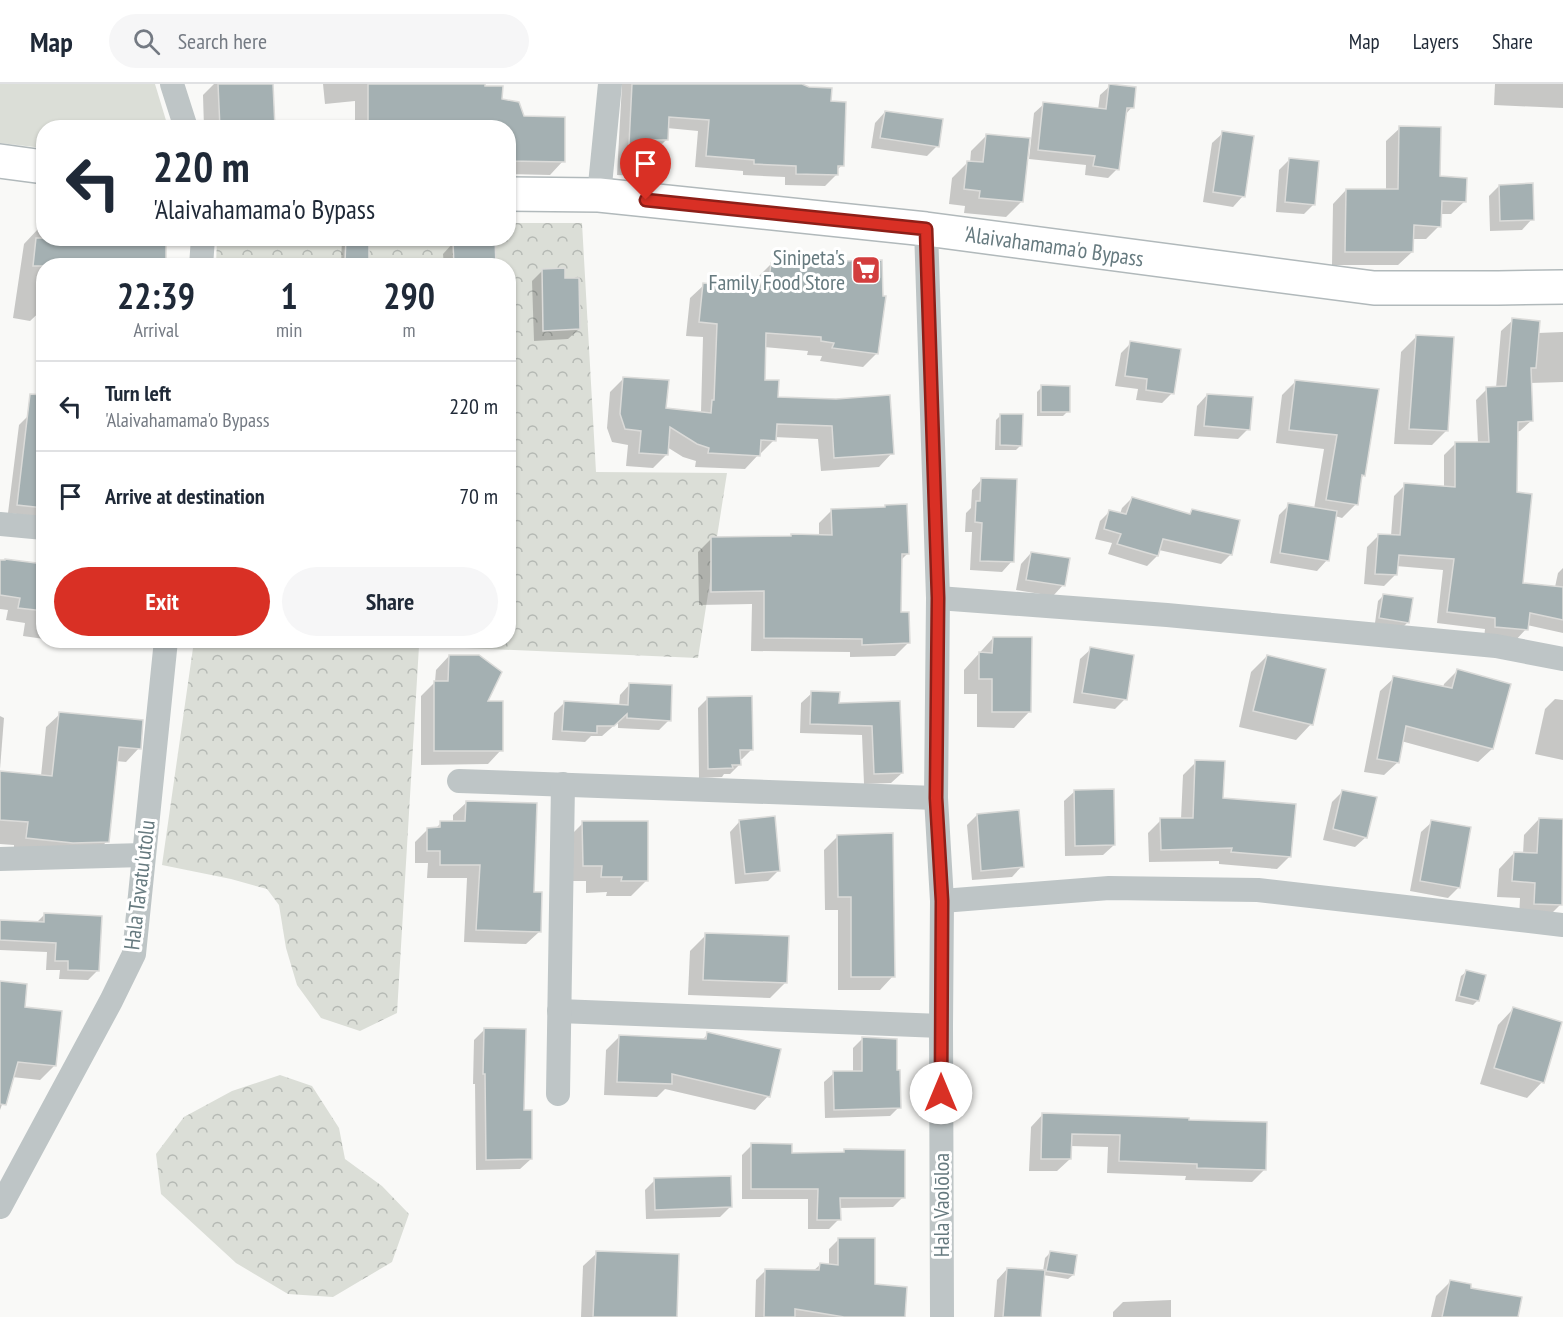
<!DOCTYPE html>
<meta charset="utf-8">
<style>
body{margin:0;font-family:"PT Sans Narrow",sans-serif;background:#f6f6f7;color:#1f2937;height:100vh;display:flex;flex-direction:column;font-size:22px;white-space:nowrap}
*{box-sizing:border-box;margin:0}
p{font-size:20px;color:#747a83}
.icon{flex:none;width:33px;height:33px;fill:none;stroke:currentColor;stroke-width:2;stroke-linecap:round;stroke-linejoin:round}
.map{position:relative;flex:1;overflow:hidden}
.panel{position:absolute;left:36px;top:174px;width:480px;height:390px;display:flex;flex-direction:column;background:#fff;border-radius:24px;box-shadow:0 2px 4px #0004}
.panel>*{flex:none}
.hud{position:absolute;left:36px;top:36px;width:480px;height:126px;border-radius:24px;box-shadow:0 2px 4px #0004;background:#fff;color:#1f2937;overflow:hidden}
.pin{position:absolute;display:grid;place-items:center;width:51px;height:51px;color:#fff;margin:-62px -26px;border-radius:50% 50% 50% 0;rotate:-45deg;box-shadow:0 0 6px #0007}
.pin .icon{rotate:45deg}
.me{position:absolute;width:66px;margin:-33px;rotate:0deg;stroke-linejoin:round;filter:drop-shadow(0 0 4px #0008)}
.turn{display:flex;align-items:center;gap:21px;height:126px;padding:0 18px;font-size:27px}
.turn .icon{width:78px;height:78px;stroke-width:2.5}
.turn b{display:block;font-size:42px;line-height:51px}
.eta{display:flex;justify-content:space-evenly;align-items:center;height:102px;text-align:center}
.eta b{font-size:36px;font-weight:600;line-height:42px}
.cta{display:flex;gap:12px;margin-top:auto;padding:12px 18px}
.cta a{flex:1;height:69px;border-radius:36px;background:#d93025;color:#fff;font-size:24px;font-weight:600;line-height:69px;text-align:center}
.cta a+a{background:#f6f6f7;color:#1f2937}
ul{padding:0;list-style:none}
li{display:flex;align-items:center;gap:18px;height:90px;padding:0 18px;border-top:2px solid #e0e1e3}
li div{flex:1}
li b{display:block;font-size:22px}
li em{font-style:normal}
header{display:flex;align-items:center;gap:36px;box-sizing:border-box;height:84px;padding:0 30px;background:#fff;border-bottom:2px solid #e0e1e3}
header strong{font-size:28px}
nav{display:flex;gap:33px;margin-inline-start:auto;font-size:21px}
.search{width:420px;height:54px;background:#f6f6f7;display:flex;align-items:center;gap:15px;box-sizing:border-box;padding:0 21px;border-radius:33px;color:#747a83;font-size:22px}
.map>svg:first-child{display:block}
.green{fill:#dbded7}
.forest{fill:url(#forest-crowns)}
.shadow{fill:#0003}
.building{fill:#a4b0b2;stroke:#dbdbd9;stroke-width:1.5}
.lines{fill:none;stroke-linecap:round;stroke-linejoin:round}
.secondary-casing{stroke:#b1b9bb;stroke-width:36}
.street{stroke:#bec5c6;stroke-width:24}
.secondary{stroke:#fff;stroke-width:33}
.route-casing{stroke:#8d1f18;stroke-width:15}
.route{stroke:#d93025;stroke-width:10}
.labels{text-anchor:middle;dominant-baseline:central;stroke-width:6;stroke-linejoin:round;paint-order:stroke}
.street-label{font-size:22px;fill:#667a7f;stroke:#fff}
.poi-label{font-size:22px;fill:#667a7f;stroke:#fff;text-anchor:end}
</style>
<header>
<strong>Map</strong>
<div class="search"><svg class="icon" aria-label="search" viewBox="0 0 24 24"><circle cx="10" cy="10" r="6"/><path d="M15 15l6 6"/></svg>Search here</div>
<nav><a>Map</a><a>Layers</a><a>Share</a></nav>
</header>
<div class="map">
<svg width="1563" height="1233" viewBox="0 0 1563 1233">
<defs>
<pattern id="forest-crowns" width="20" height="18" patternUnits="userSpaceOnUse" patternTransform="scale(1.5)"><rect width="20" height="18" fill="#dbded7"/><path d="M2 6a3 3 0 1 1 6 0M12 15a3 3 0 1 1 6 0" fill="none" stroke="#b5b9b4"/></pattern>
</defs>
<rect width="100%" height="100%" fill="#f9f9f7"/>
<!-- green -->
<polygon class="green" points="0,0 155,0 168,43 44,44 43,64 0,59"/>
<!-- forest -->
<g class="forest">
<polygon points="509,139 582,139 596,388 727,389 698,574 419,562 397,929 360,947 321,934 297,901 286,864 279,821 267,805 231,795 162,781 194,557 508,556 508,182 216,181 217,155 508,154"/>
<polygon points="280,991 312,1002 339,1044 345,1075 382,1102 409,1130 392,1178 333,1213 288,1210 236,1179 161,1110 156,1070 184,1033 232,1007"/>
</g>
<!-- shadow -->
<g class="shadow">
<polygon points="214,0 271,0 273,44 204,44 203,11"/>
<polygon points="323,0 483,0 483,4 523,34 563,77 550,91 508,90 508,44 355,44 355,17 325,20"/>
<polygon points="622,0 785,0 842,81 837,86 837,90 825,102 785,101 785,93 743,91 743,87 695,83 698,47 667,44 666,56 655,67 649,67 648,81 636,92 617,91"/>
<polygon points="1495,0 1563,0 1563,24 1494,21"/>
<polygon points="1110,2 1132,23 1125,31 1117,85 1108,94 1085,91 1086,81 1029,75 1034,29 1044,20 1098,26 1100,11"/>
<polygon points="885,28 937,62 927,72 871,64 875,39"/>
<polygon points="1400,44 1438,94 1465,117 1451,130 1440,130 1439,142 1426,155 1412,155 1412,168 1398,181 1332,181 1333,120 1346,106 1386,107 1386,57"/>
<polygon points="1223,49 1243,112 1233,123 1203,118 1212,59"/>
<polygon points="987,51 1022,117 1006,133 964,129 965,122 949,120 952,94 967,79 970,79 971,67"/>
<polygon points="1289,76 1314,120 1304,130 1276,128 1279,86"/>
<polygon points="1499,102 1532,135 1522,146 1490,147 1489,112"/>
<polygon points="38,145 44,146 44,154 151,160 44,182 44,224 30,237 13,234 24,160"/>
<polygon points="342,154 367,154 367,177 362,181 341,181"/>
<polygon points="453,159 495,182 444,182 443,170"/>
<polygon points="800,176 877,269 863,283 820,277 822,272 807,271 808,267 764,263 763,297 776,315 892,369 879,383 821,387 818,355 774,353 774,356 760,370 759,370 745,385 695,383 696,377 683,373 667,363 667,370 653,384 626,382 628,361 612,358 607,344 610,308 624,294 665,326 701,328 703,253 686,252 690,214 704,201 756,205 757,194 771,180 794,183"/>
<polygon points="542,187 564,196 579,245 568,255 534,257 532,197"/>
<polygon points="1513,236 1538,249 1563,248 1563,298 1530,299 1532,336 1520,347 1516,348 1516,410 1522,500 1555,503 1558,489 1563,484 1563,549 1527,541 1526,545 1515,557 1484,554 1485,545 1437,539 1443,486 1396,482 1395,491 1384,502 1364,500 1367,463 1379,451 1391,452 1394,412 1405,401 1444,404 1444,371 1456,359 1478,359 1476,316 1487,305 1496,304 1501,247"/>
<polygon points="1416,253 1447,346 1432,361 1394,360 1401,268"/>
<polygon points="1131,259 1172,309 1162,319 1136,316 1138,305 1115,302 1121,269"/>
<polygon points="1296,297 1377,306 1364,391 1360,395 1356,420 1342,434 1335,432 1327,476 1317,487 1270,479 1279,431 1289,421 1314,425 1324,365 1276,359 1282,311"/>
<polygon points="1042,303 1068,327 1063,332 1037,332 1037,308"/>
<polygon points="1207,311 1248,345 1238,355 1194,352 1197,322"/>
<polygon points="1001,331 1021,361 1016,366 995,366 996,336"/>
<polygon points="28,332 44,334 44,433 8,429 19,341"/>
<polygon points="982,395 1012,477 1002,488 970,486 972,448 965,448 966,429 971,424 972,406"/>
<polygon points="1132,414 1188,431 1192,427 1231,470 1221,480 1159,466 1157,472 1147,482 1108,470 1112,459 1095,455 1100,437 1110,427 1120,430 1122,424"/>
<polygon points="832,426 908,469 901,476 900,530 908,559 895,572 850,573 850,568 751,567 752,520 699,521 698,468 711,455 819,453 819,439"/>
<polygon points="1031,469 1063,501 1053,512 1016,506 1021,480"/>
<polygon points="0,477 44,481 44,555 23,552 25,539 6,536 8,526 0,525"/>
<polygon points="1383,512 1408,538 1403,543 1375,539 1378,517"/>
<polygon points="993,554 1029,628 1014,644 977,643 977,610 964,610 964,586"/>
<polygon points="59,556 110,556 103,563 86,561 84,564 60,561 60,557"/>
<polygon points="1091,565 1125,615 1115,625 1073,619 1080,575"/>
<polygon points="449,572 485,618 501,666 488,680 421,681 421,612 435,598 436,586"/>
<polygon points="1267,572 1311,640 1296,656 1239,643 1251,588"/>
<polygon points="1457,587 1492,665 1478,678 1401,657 1398,678 1384,691 1364,688 1380,607 1394,594 1443,604 1444,600"/>
<polygon points="630,600 669,636 659,646 618,644 618,638 602,652 591,652 585,658 552,656 554,629 564,619 619,622 620,611"/>
<polygon points="812,609 838,621 899,618 902,689 891,699 864,700 862,651 800,649 801,619"/>
<polygon points="708,614 751,666 742,675 739,675 739,681 730,690 724,690 722,693 699,694 698,624"/>
<polygon points="1555,615 1563,616 1563,676 1535,670 1545,625"/>
<polygon points="60,630 139,664 126,678 116,677 107,757 94,771 14,767 14,761 0,760 0,688 41,692 46,643"/>
<polygon points="0,632 4,634 0,685"/>
<polygon points="1196,678 1222,715 1290,772 1277,785 1219,780 1219,777 1149,778 1148,749 1161,736 1181,735 1183,691"/>
<polygon points="1075,707 1114,761 1103,771 1065,772 1064,717"/>
<polygon points="1343,707 1366,753 1355,763 1323,756 1332,718"/>
<polygon points="466,719 533,809 539,848 526,860 464,858 467,794 427,794 428,779 415,779 415,758 428,745 435,745 441,739 453,739 453,731"/>
<polygon points="977,731 1022,782 1012,793 972,796 967,741"/>
<polygon points="1539,735 1563,737 1563,789 1561,820 1545,836 1519,835 1520,814 1497,813 1499,785 1514,769 1523,770 1524,751"/>
<polygon points="740,737 779,786 768,797 735,800 730,748"/>
<polygon points="1432,738 1469,744 1458,804 1448,814 1410,807 1421,748"/>
<polygon points="583,739 647,796 631,812 606,812 607,808 586,809 586,797 567,797 567,755"/>
<polygon points="838,752 893,892 880,906 838,906 838,826 825,826 824,766"/>
<polygon points="45,830 97,887 88,896 59,895 60,886 46,886 47,868 0,866 0,838 36,839"/>
<polygon points="706,851 786,898 770,914 688,911 690,867"/>
<polygon points="1466,888 1478,916 1473,921 1455,917 1461,892"/>
<polygon points="0,899 23,924 54,982 40,996 12,993 0,1026"/>
<polygon points="1513,925 1542,998 1527,1014 1480,1000 1498,941"/>
<polygon points="485,945 523,1028 531,1075 520,1085 476,1086 475,1000 473,1000 474,956"/>
<polygon points="708,950 768,1012 755,1026 665,1005 657,1013 604,1011 606,966 620,952 701,957"/>
<polygon points="862,955 896,987 899,1023 890,1032 825,1034 824,998 834,989 853,988 853,964"/>
<polygon points="1043,1030 1264,1086 1252,1098 1185,1096 1186,1092 1107,1089 1108,1063 1070,1062 1070,1075 1057,1087 1029,1087 1031,1043"/>
<polygon points="752,1061 791,1070 842,1070 845,1067 903,1113 893,1123 839,1124 839,1135 829,1145 808,1145 808,1115 742,1115 742,1071"/>
<polygon points="655,1096 731,1122 720,1133 646,1135 645,1106"/>
<polygon points="839,1155 873,1202 903,1233 755,1233 756,1196 766,1186 813,1187 821,1180 829,1181 829,1165"/>
<polygon points="597,1169 676,1233 581,1233 583,1182"/>
<polygon points="1050,1169 1073,1191 1068,1195 1043,1191 1040,1233 994,1233 997,1196 1007,1185 1043,1187 1045,1174"/>
<polygon points="1450,1198 1469,1205 1516,1233 1431,1233 1436,1212"/>
<polygon points="1171,1216 1171,1233 1113,1233 1113,1228 1123,1218"/>
</g>
<!-- building -->
<g class="building">
<polygon points="218,0 273,0 275,44 220,44"/>
<polygon points="368,0 485,0 485,2 503,2 502,15 519,18 524,32 565,33 565,78 510,77 508,44 368,44"/>
<polygon points="632,0 802,0 809,3 832,4 831,17 846,18 844,82 838,82 838,91 796,90 796,82 754,80 754,76 706,72 709,36 669,33 668,56 651,56 649,81 628,80"/>
<polygon points="1109,0 1136,3 1134,24 1127,24 1119,86 1093,82 1095,72 1038,66 1043,18 1106,25"/>
<polygon points="885,27 943,35 939,63 880,54"/>
<polygon points="1399,42 1441,43 1440,92 1467,94 1466,118 1442,117 1441,143 1414,141 1413,168 1345,168 1346,105 1398,105"/>
<polygon points="1222,47 1254,52 1245,113 1213,108"/>
<polygon points="986,50 1030,54 1023,118 979,114 980,107 964,105 967,77 983,78"/>
<polygon points="1289,74 1319,77 1315,121 1285,118"/>
<polygon points="1533,99 1534,136 1500,137 1499,101"/>
<polygon points="36,154 152,154 152,159 166,159 166,182 33,182"/>
<polygon points="346,154 369,154 369,177 345,177"/>
<polygon points="474,154 495,154 496,182 454,182 453,158 474,156"/>
<polygon points="842,174 842,177 882,176 883,212 886,212 878,270 832,264 834,259 821,257 821,253 766,249 765,296 779,296 778,313 836,315 890,311 894,370 834,374 832,342 777,340 776,357 761,356 760,372 708,369 709,364 697,360 670,343 668,371 639,369 641,347 625,345 620,330 623,293 669,296 666,324 711,329 712,316 714,316 717,240 699,238 703,199 768,205 771,179 800,182 800,175"/>
<polygon points="565,184 565,194 579,194 580,245 543,247 542,185"/>
<polygon points="1512,234 1540,237 1536,284 1531,284 1533,337 1518,338 1517,408 1532,410 1523,499 1563,503 1563,536 1530,529 1528,546 1495,543 1495,534 1447,528 1454,475 1399,471 1397,491 1375,490 1378,450 1400,451 1404,399 1455,403 1455,358 1489,358 1486,303 1506,302"/>
<polygon points="1416,251 1454,253 1448,347 1409,345"/>
<polygon points="1130,257 1181,265 1174,310 1146,306 1147,295 1125,292"/>
<polygon points="1295,296 1379,305 1365,392 1362,391 1358,421 1326,416 1337,351 1289,346"/>
<polygon points="1041,301 1070,302 1070,328 1041,328"/>
<polygon points="30,310 44,311 44,424 17,421"/>
<polygon points="1207,310 1253,313 1250,346 1204,342"/>
<polygon points="1000,330 1023,330 1022,362 1000,361"/>
<polygon points="981,394 1017,395 1014,478 980,477 982,439 975,438 976,417 980,417"/>
<polygon points="1132,413 1190,430 1192,425 1240,436 1232,471 1163,455 1158,472 1117,460 1121,450 1104,445 1109,426 1126,430"/>
<polygon points="1288,419 1337,427 1329,477 1280,469"/>
<polygon points="907,420 909,470 902,470 901,528 909,528 910,559 862,561 862,555 764,554 764,507 711,508 711,453 791,452 791,450 832,451 831,425 885,423 885,421"/>
<polygon points="1031,468 1070,474 1065,502 1026,496"/>
<polygon points="5,475 44,480 44,527 18,524 20,514 0,511 0,476 5,476"/>
<polygon points="1383,510 1413,514 1409,539 1379,534"/>
<polygon points="993,553 1032,553 1031,628 992,628 992,595 979,595 979,568 992,569"/>
<polygon points="1090,563 1134,571 1127,616 1082,609"/>
<polygon points="449,571 479,571 502,588 488,617 503,617 503,667 434,667 434,597 448,597"/>
<polygon points="1267,571 1326,585 1313,641 1253,627"/>
<polygon points="1457,585 1511,600 1493,665 1406,642 1399,679 1377,675 1393,592 1452,604"/>
<polygon points="629,599 672,601 671,637 627,634 627,630 614,642 597,642 597,649 562,647 564,617 628,621"/>
<polygon points="811,607 840,608 839,619 900,617 903,689 874,690 872,642 810,640"/>
<polygon points="752,612 753,666 740,666 741,681 732,681 733,684 708,685 707,613"/>
<polygon points="59,628 143,636 141,665 119,663 109,758 73,759 26,754 28,738 0,736 0,687 52,692"/>
<polygon points="1195,676 1225,677 1223,714 1296,720 1291,773 1231,768 1232,764 1161,766 1160,734 1193,734"/>
<polygon points="1114,705 1115,761 1075,762 1074,706"/>
<polygon points="1342,706 1377,713 1367,754 1333,745"/>
<polygon points="466,717 537,719 534,808 542,808 541,848 476,846 480,781 440,781 440,767 427,767 427,744 440,743 440,737 465,737"/>
<polygon points="1019,726 1024,783 981,787 977,730"/>
<polygon points="775,732 780,787 745,790 739,736"/>
<polygon points="1539,734 1563,735 1562,821 1534,820 1535,799 1512,797 1514,768 1537,769"/>
<polygon points="1431,736 1471,743 1460,804 1420,797"/>
<polygon points="582,737 648,737 648,797 621,797 622,793 601,793 602,782 583,782"/>
<polygon points="893,749 895,893 851,893 851,813 838,813 837,751"/>
<polygon points="44,829 102,832 99,887 68,886 68,877 55,877 56,859 0,856 0,836 44,838"/>
<polygon points="705,849 789,852 787,899 703,896"/>
<polygon points="1466,886 1486,891 1479,917 1459,912"/>
<polygon points="0,897 27,900 25,923 62,927 56,982 18,978 6,1021 0,1020"/>
<polygon points="1513,923 1562,938 1544,999 1494,984"/>
<polygon points="484,944 526,945 524,1026 532,1026 532,1075 486,1076 485,990 483,990"/>
<polygon points="707,948 781,965 770,1013 672,990 672,1000 617,998 619,951 706,955"/>
<polygon points="862,953 897,955 897,986 900,986 901,1024 834,1026 833,987 862,987"/>
<polygon points="1042,1029 1189,1034 1189,1036 1267,1038 1266,1086 1197,1084 1197,1080 1119,1077 1120,1051 1072,1050 1071,1075 1041,1075"/>
<polygon points="751,1059 792,1060 792,1069 844,1068 844,1065 905,1066 905,1114 840,1114 841,1136 817,1136 818,1105 751,1105"/>
<polygon points="731,1092 732,1123 655,1126 654,1094"/>
<polygon points="838,1154 875,1154 875,1200 907,1203 905,1233 844,1233 795,1225 795,1233 764,1233 765,1185 819,1186 820,1179 838,1181"/>
<polygon points="596,1167 679,1170 677,1233 593,1233"/>
<polygon points="1050,1167 1077,1171 1074,1191 1046,1187"/>
<polygon points="1007,1184 1045,1186 1041,1233 1003,1233"/>
<polygon points="1450,1196 1471,1200 1471,1204 1522,1213 1518,1233 1442,1233"/>
</g>
<g class="lines">
<!-- secondary casing -->
<g class="secondary-casing">
<g id="secondary">
<polyline points="0,77 44,83"/>
<polyline points="508,110 599,111 926,145 1374,204 1498,204 1563,203"/>
</g>
</g>
<!-- street -->
<g class="street">
<polyline points="172,0 186,44"/>
<polyline points="599,111 610,0"/>
<polyline points="926,145 938,514 936,714 942,817 941,942 942,1233"/>
<polyline points="201,182 203,154"/>
<polyline points="0,440 44,444"/>
<polyline points="938,514 1167,531 1496,562 1563,575"/>
<polyline points="459,697 936,714"/>
<polyline points="0,775 143,771"/>
<polyline points="942,817 1109,804 1258,806 1563,841"/>
<polyline points="559,927 941,942"/>
<polyline points="558,1010 563,700"/>
<polyline points="0,1123 111,917 134,870 166,556"/>
</g>
<!-- secondary -->
<use href="#secondary" class="secondary"/>
</g>
<g class="lines">
<!-- route casing -->
<g class="route-casing">
<polyline id="route" points="646,116 926,145 938,514 936,714 942,817 941,1009"/>
</g>
<!-- route -->
<use href="#route" class="route"/>
</g>
<!-- icons -->
<defs>
<g id="supermarket-square" transform="scale(1.5)"><rect x="-9" y="-9" width="18" height="18" rx="4" fill="#d33e3e" stroke="#fff"/><path d="M-6-5.5h2.5l.6 2H6L4.5 2H-2.5L-4.4-4H-6ZM-1.5 3.2a1.3 1.3 0 1 0 .1 0ZM3 3.2a1.3 1.3 0 1 0 .1 0Z" fill="#fff"/></g>
</defs>
<g fill-rule="evenodd">
<use href="#supermarket-square" x="866" y="186"/>
</g>
<g class="labels">
<!-- street labels -->
<g class="street-label">
<text transform="translate(1054 162) rotate(8)">'Alaivahamama'o Bypass</text>
<text transform="translate(139 801) rotate(-83)">Hala Tavatu'utolu</text>
<text transform="translate(941 1121) rotate(-90)">Hala Vaolōloa</text>
</g>
<!-- poi labels -->
<g class="poi-label">
<text x="845" y="173">Sinipeta's<tspan x="845" dy="25">Family Food Store</tspan></text>
</g>
</g>
</svg>
<div class="pin" style="left:646px;top:116px;background:#d93025"><svg class="icon" aria-label="arrive" viewBox="0 0 24 24"><path d="M6 21V4h12l-3 4 3 4H6"/></svg></div>
<svg class="me" style="left:941px;top:1009px" viewBox="-20 -20 40 40"><circle r="19" fill="#fff"/><path d="M0-13L10 11 0 6-10 11z" fill="#d93025"/></svg>
<div class="hud">
<div class="turn"><svg class="icon" aria-label="left" viewBox="0 0 24 24"><path d="M17 20v-9H6M10 6l-5 5 5 5"/></svg><div><b>220 m</b>'Alaivahamama'o Bypass</div></div>
</div>
<section class="panel">
<div class="eta">
<div><b>22:39</b><p>Arrival</p></div>
<div><b>1</b><p>min</p></div>
<div><b>290</b><p>m</p></div>
</div>
<ul>
<li><svg class="icon" aria-label="left" viewBox="0 0 24 24"><path d="M17 20v-9H6M10 6l-5 5 5 5"/></svg><div><b>Turn left</b><p>'Alaivahamama'o Bypass</p></div><em>220 m</em></li>
<li><svg class="icon" aria-label="arrive" viewBox="0 0 24 24"><path d="M6 21V4h12l-3 4 3 4H6"/></svg><div><b>Arrive at destination</b></div><em>70 m</em></li>
</ul>
<div class="cta"><a>Exit</a><a>Share</a></div>
</section>
</div>
